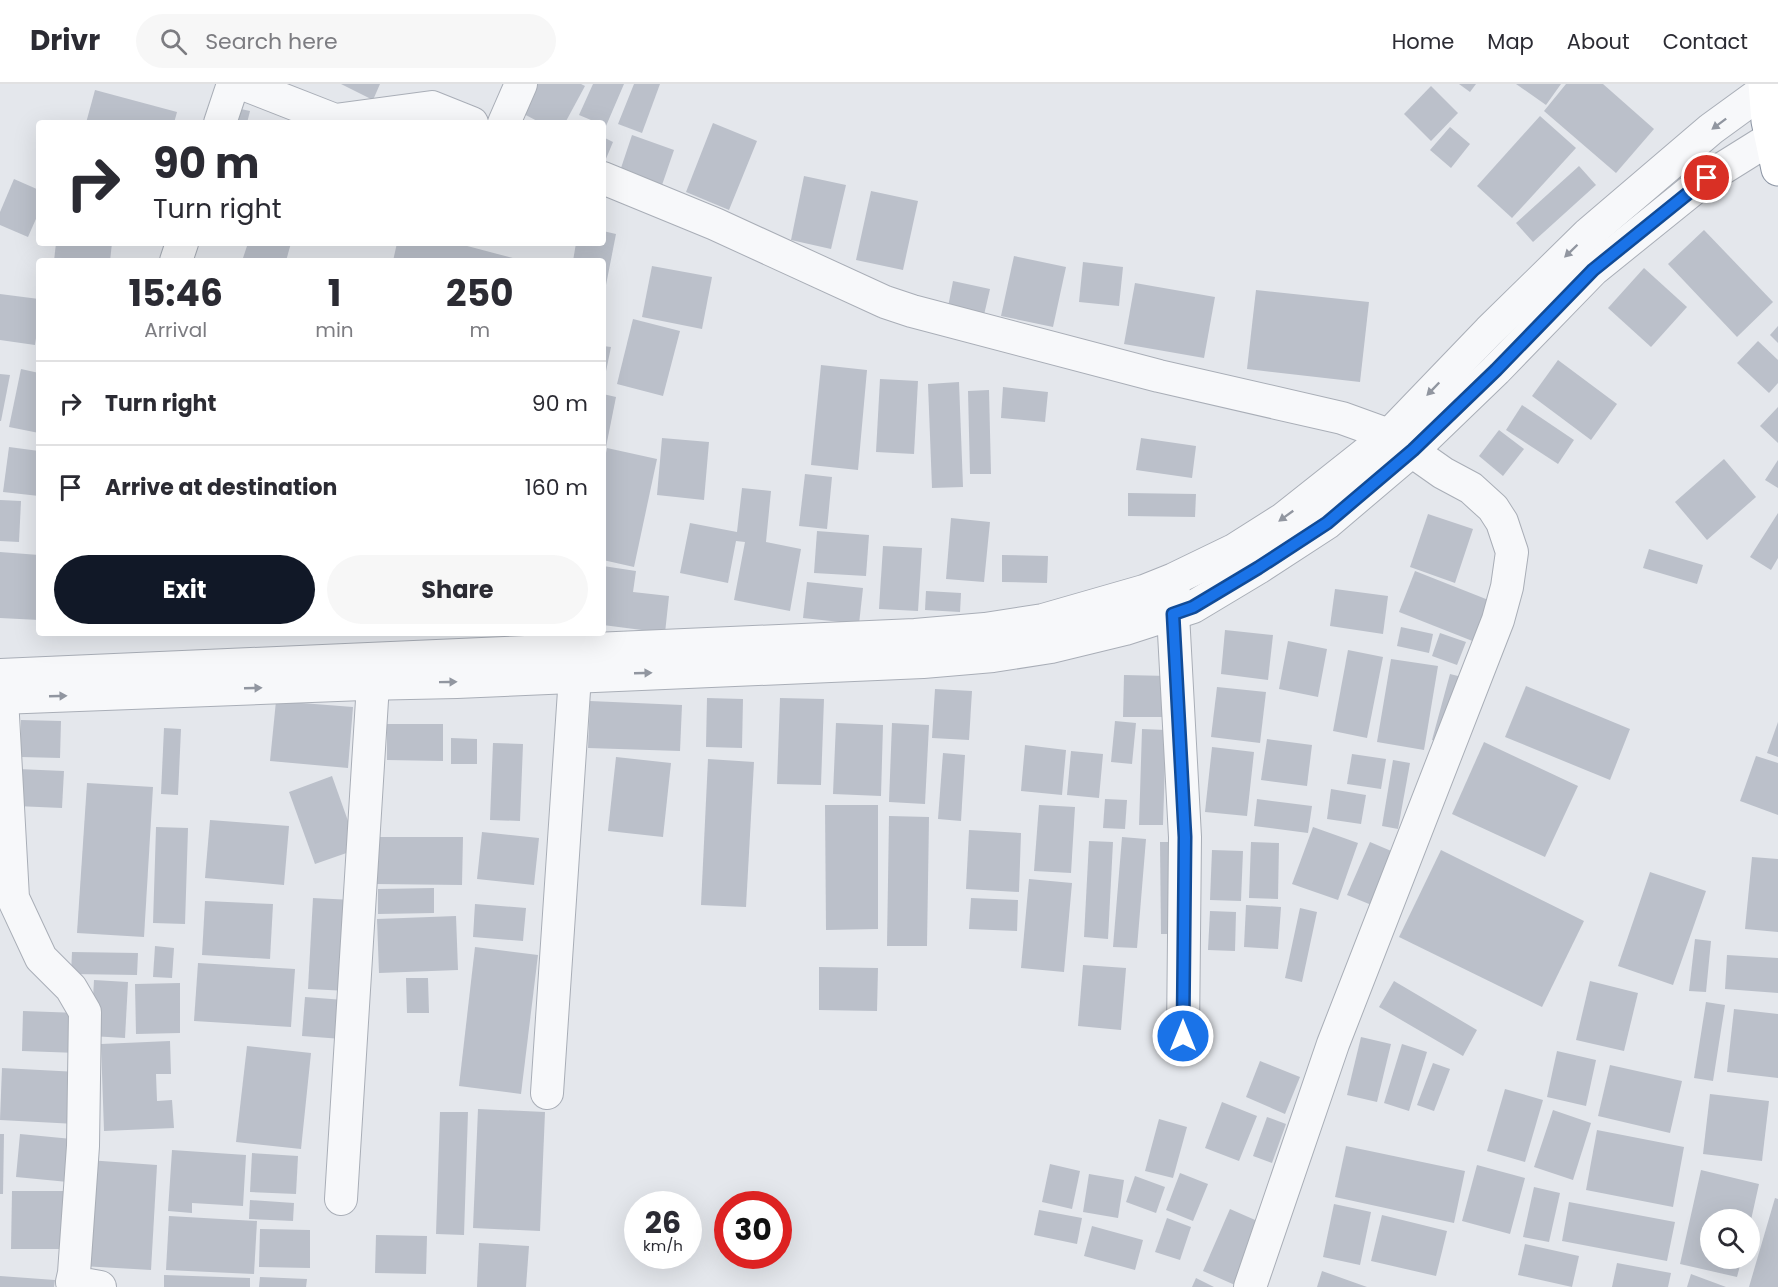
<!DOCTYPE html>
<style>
body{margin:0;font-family:Poppins,sans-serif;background:#f7f7f7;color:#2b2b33;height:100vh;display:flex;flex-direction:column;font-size:22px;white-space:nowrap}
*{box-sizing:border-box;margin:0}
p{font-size:20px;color:#7c7c81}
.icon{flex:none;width:33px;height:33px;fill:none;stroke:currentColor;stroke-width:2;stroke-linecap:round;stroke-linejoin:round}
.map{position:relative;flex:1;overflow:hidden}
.details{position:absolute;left:36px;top:174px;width:570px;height:378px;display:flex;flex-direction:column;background:#fff;border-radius:6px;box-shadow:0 6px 24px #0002}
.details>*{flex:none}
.hud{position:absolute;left:36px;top:36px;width:570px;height:126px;border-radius:6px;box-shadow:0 6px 24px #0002;background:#fff;color:#2b2b33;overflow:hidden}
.tools{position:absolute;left:1700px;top:1125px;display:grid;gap:12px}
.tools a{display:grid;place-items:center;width:60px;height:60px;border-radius:50%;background:#fff;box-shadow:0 6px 24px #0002;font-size:30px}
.speed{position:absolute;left:624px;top:1107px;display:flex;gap:12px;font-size:30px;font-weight:700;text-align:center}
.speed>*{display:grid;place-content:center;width:78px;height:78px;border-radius:50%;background:#fff;box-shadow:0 6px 24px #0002;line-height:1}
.speed small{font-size:15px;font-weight:400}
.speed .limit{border:9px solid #d22;background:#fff;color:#111}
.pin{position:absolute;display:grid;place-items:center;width:51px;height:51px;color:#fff;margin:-26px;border:3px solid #fff;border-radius:50%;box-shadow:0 2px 6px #0007}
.me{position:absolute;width:66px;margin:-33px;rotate:0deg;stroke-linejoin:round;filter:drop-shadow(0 0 4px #0008)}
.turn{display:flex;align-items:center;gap:21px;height:126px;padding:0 18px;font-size:27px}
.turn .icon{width:78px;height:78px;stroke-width:2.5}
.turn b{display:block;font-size:42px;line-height:51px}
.eta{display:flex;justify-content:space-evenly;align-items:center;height:102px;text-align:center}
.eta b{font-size:36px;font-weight:700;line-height:42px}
.button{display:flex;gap:12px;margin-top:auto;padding:12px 18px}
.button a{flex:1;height:69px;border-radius:36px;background:#111827;color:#fff;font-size:24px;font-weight:700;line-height:69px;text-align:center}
.button a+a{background:#f7f7f7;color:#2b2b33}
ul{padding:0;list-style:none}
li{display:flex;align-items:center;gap:18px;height:84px;padding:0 18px;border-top:2px solid #e1e1e2}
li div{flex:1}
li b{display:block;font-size:22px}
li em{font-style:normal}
header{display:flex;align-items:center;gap:36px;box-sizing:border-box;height:84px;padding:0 30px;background:#fff;border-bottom:2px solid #e1e1e2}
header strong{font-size:28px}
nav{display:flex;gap:33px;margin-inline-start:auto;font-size:21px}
.search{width:420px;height:54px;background:#f7f7f7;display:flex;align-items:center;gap:15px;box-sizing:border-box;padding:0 21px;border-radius:33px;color:#7c7c81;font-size:22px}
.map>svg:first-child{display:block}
.building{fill:#bbc0ca}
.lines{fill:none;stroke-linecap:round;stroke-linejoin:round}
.minor-casing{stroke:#a9aeb7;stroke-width:34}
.highway-casing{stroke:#8b94a3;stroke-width:35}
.minor{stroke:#f7f8fa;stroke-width:32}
.highway{stroke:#fff;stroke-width:33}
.oneway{fill:#9196a0}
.route-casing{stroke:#114b97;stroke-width:15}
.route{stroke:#1a73e8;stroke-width:10}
</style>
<header>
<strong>Drivr</strong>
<div class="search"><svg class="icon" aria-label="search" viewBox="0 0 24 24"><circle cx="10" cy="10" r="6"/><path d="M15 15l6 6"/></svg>Search here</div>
<nav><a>Home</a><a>Map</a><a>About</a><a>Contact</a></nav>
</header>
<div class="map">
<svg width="1778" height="1203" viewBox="0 0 1778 1203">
<rect width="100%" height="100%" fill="#e4e7ec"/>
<!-- building -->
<g class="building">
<polygon points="341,0 380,0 373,16"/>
<polygon points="531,0 581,0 585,2 565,39 541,39 518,27"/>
<polygon points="593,0 624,0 606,42 603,39 598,39 579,31"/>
<polygon points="634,0 660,0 642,49 618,40"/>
<polygon points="1459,0 1476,0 1470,8"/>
<polygon points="1516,0 1561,0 1546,21"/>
<polygon points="1566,0 1603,0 1654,45 1616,89 1544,27"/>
<polygon points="1431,2 1458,29 1431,57 1404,30"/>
<polygon points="95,6 177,28 174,39 86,39"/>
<polygon points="227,22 250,27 247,39 222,39"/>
<polygon points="1540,32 1576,64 1512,134 1477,102"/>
<polygon points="713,39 757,57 729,126 686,108"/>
<polygon points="1450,43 1470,60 1451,84 1430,66"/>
<polygon points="632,51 674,66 661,104 619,90"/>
<polygon points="603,53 613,58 603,82"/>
<polygon points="1579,82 1596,101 1533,158 1516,139"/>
<polygon points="804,92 846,101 831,165 791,156"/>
<polygon points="14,95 39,106 39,128 28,153 0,141 0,128"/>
<polygon points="871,107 918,117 903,186 856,176"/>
<polygon points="1704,146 1773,218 1737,253 1668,180"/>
<polygon points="603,147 616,150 606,201 603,201 603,177 573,177 576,159 603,159"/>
<polygon points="56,159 112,159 110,177 54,177"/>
<polygon points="248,159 291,159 286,177 242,177"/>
<polygon points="397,159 456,159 524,177 393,177"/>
<polygon points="1014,172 1066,183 1053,243 1001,232"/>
<polygon points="1083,178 1123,183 1119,222 1079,218"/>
<polygon points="652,182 712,193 702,245 642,233"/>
<polygon points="1644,184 1687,223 1651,263 1608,224"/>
<polygon points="953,197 990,205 984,231 948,223"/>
<polygon points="1135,199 1215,213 1204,274 1124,260"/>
<polygon points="1256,206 1369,218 1360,298 1247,285"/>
<polygon points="0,210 39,215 39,247 37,247 35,261 0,256"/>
<polygon points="633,235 680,247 663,312 617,300"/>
<polygon points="1778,242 1778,259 1770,251"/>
<polygon points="1758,257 1778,276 1778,299 1769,309 1737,279"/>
<polygon points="603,262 611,263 604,297 603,297"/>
<polygon points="1558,276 1617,320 1591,356 1532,312"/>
<polygon points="821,281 867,286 858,386 811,381"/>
<polygon points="21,285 39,289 39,349 9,343"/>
<polygon points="0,290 10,291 1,337 0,337"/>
<polygon points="880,295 918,297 914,370 876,368"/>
<polygon points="959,298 963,403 932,404 928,300"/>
<polygon points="1003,303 1048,308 1045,338 1001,334"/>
<polygon points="989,306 991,390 970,390 968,307"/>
<polygon points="603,310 616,313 606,363 603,362"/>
<polygon points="1522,321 1574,356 1558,380 1506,346"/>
<polygon points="1778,323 1778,359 1760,342"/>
<polygon points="1499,346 1524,365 1503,392 1479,372"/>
<polygon points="662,354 709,358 704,416 657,411"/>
<polygon points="1141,354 1196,362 1192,394 1136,386"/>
<polygon points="9,363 39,367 39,412 3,408"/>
<polygon points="607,364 657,375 634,483 603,476 603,383"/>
<polygon points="1724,375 1756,413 1707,456 1675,418"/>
<polygon points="1778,376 1778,404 1765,396"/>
<polygon points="805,390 832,393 827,445 799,442"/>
<polygon points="742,404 771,407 766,458 801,465 790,527 734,516 745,458 736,457 728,499 680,489 690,439 737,448"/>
<polygon points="1128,409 1196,410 1195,433 1128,432"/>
<polygon points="0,416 21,417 19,458 0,457"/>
<polygon points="1778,429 1778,474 1771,486 1750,473"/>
<polygon points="1428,430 1473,445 1455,499 1410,483"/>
<polygon points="951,434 990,438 984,498 946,495"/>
<polygon points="817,447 869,451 866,492 814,489"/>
<polygon points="883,462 922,464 918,527 879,525"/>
<polygon points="1649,465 1703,481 1697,500 1643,484"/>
<polygon points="0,468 39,471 39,536 0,534"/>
<polygon points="1002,471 1048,472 1047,499 1002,498"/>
<polygon points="603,482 636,487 633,508 669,512 665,549 603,541"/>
<polygon points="1415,487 1491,517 1475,558 1399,528"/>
<polygon points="807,498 863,504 859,540 803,534"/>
<polygon points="1335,505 1388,512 1383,550 1330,542"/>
<polygon points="926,507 961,509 960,528 925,526"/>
<polygon points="1401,543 1433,550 1429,569 1397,562"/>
<polygon points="1225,546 1273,551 1268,596 1221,590"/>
<polygon points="1440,549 1466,558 1457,581 1432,572"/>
<polygon points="1288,557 1327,565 1318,613 1279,605"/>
<polygon points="1348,566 1383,573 1367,654 1333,647"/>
<polygon points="1391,575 1438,582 1424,666 1377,658"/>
<polygon points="1450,590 1466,594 1448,660 1432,656"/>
<polygon points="1124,591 1169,592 1169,633 1123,633"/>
<polygon points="1526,602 1630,645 1610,696 1505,653"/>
<polygon points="1217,603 1266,608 1260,659 1211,653"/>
<polygon points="935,605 972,607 969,656 932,654"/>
<polygon points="707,614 743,615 742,664 706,663"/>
<polygon points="780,614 824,615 821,701 777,700"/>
<polygon points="276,617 353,623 348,684 270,677"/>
<polygon points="590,617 682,621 680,667 588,664"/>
<polygon points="21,636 61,637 60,674 21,673"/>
<polygon points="1115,637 1136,639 1132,680 1111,678"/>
<polygon points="1778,638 1778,673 1767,669"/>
<polygon points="836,639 883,641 881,712 833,710"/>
<polygon points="892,639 929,641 925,720 889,718"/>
<polygon points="387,640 443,640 443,677 387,676"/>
<polygon points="164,644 181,645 178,711 161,710"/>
<polygon points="1142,645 1166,646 1163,741 1139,741"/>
<polygon points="451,654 477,655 477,680 451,680"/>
<polygon points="1267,655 1312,661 1307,702 1261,696"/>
<polygon points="1484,658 1578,702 1545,773 1452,730"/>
<polygon points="493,659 523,660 520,737 490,736"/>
<polygon points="1025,661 1066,666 1062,711 1021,707"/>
<polygon points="1212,663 1254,668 1247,732 1205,728"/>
<polygon points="1071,667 1103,670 1099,714 1067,711"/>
<polygon points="943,669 965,671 961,737 938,735"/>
<polygon points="1352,670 1386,675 1381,705 1347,700"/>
<polygon points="1756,672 1778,679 1778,731 1740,717"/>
<polygon points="616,673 671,679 663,753 608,747"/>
<polygon points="708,675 754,678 746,823 701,821"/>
<polygon points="1393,676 1410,679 1398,745 1382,742"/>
<polygon points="18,685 64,687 62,724 16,722"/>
<polygon points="332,692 358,765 315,780 289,708"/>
<polygon points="87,699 153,703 144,853 77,849"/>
<polygon points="1331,705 1366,711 1361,740 1327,735"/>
<polygon points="1105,715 1127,716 1125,745 1103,744"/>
<polygon points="1257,715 1312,722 1308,749 1254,742"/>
<polygon points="825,721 878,721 878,845 826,846"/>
<polygon points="1039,721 1075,723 1071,789 1034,787"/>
<polygon points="889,732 929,733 927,862 887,862"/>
<polygon points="210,736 289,742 284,801 205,794"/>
<polygon points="156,743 188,744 185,840 153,839"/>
<polygon points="1313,743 1358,759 1338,816 1292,800"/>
<polygon points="969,746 1021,749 1019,808 966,805"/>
<polygon points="482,748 539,754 534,801 477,795"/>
<polygon points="376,753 463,753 462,801 375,800"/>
<polygon points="1122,753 1146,755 1137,864 1113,863"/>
<polygon points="1089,757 1113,758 1108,855 1084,853"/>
<polygon points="1160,758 1180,758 1181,850 1161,850"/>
<polygon points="1251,758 1279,759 1278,815 1249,814"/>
<polygon points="1370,758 1396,769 1374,822 1347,811"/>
<polygon points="1212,766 1243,767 1241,817 1210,816"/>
<polygon points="1441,766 1584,837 1542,923 1399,853"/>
<polygon points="1752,773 1778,775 1778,848 1745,845"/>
<polygon points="1650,788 1706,807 1673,901 1618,882"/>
<polygon points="1029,795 1072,799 1064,888 1021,884"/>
<polygon points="434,804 434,829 378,830 378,805"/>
<polygon points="313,814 353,816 348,907 308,905"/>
<polygon points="971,814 1018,816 1017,847 969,845"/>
<polygon points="205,817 273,820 270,875 202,871"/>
<polygon points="475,820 526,824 523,857 473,853"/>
<polygon points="1246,821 1281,823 1278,865 1244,863"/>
<polygon points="1300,824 1317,828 1302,898 1285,894"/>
<polygon points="1210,827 1236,828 1235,867 1208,866"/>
<polygon points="456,832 458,886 379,889 377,835"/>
<polygon points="1695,855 1711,857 1706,908 1689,907"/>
<polygon points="155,862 174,864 172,894 153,893"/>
<polygon points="475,863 538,871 521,1010 459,1002"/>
<polygon points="72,868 138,869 137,891 71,890"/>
<polygon points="1727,871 1778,874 1778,909 1725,905"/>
<polygon points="198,879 295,885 291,943 194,937"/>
<polygon points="1083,881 1126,884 1121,946 1078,942"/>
<polygon points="819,883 878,884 877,927 819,926"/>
<polygon points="406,894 428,894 429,929 407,929"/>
<polygon points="94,896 128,898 125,954 91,952"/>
<polygon points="1394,897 1477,946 1463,972 1379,923"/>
<polygon points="1590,897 1638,909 1624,967 1576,956"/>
<polygon points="180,899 180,949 136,950 135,900"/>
<polygon points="305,913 344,916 342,955 302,952"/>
<polygon points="1706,918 1725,921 1713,997 1694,994"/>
<polygon points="1734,925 1778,930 1778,994 1727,988"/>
<polygon points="23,927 79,929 78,969 22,967"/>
<polygon points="1361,953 1391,960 1377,1018 1347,1011"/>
<polygon points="170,957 171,990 156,990 157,1017 172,1016 174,1044 104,1047 101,960"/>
<polygon points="1402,960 1427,968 1409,1027 1384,1019"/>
<polygon points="247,962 311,969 301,1065 236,1058"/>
<polygon points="1557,967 1596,976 1586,1022 1547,1013"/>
<polygon points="1260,977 1300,993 1285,1030 1246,1013"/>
<polygon points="1433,979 1450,985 1434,1027 1417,1021"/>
<polygon points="1610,981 1682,997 1670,1049 1598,1032"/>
<polygon points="2,984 78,988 76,1040 0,1036"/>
<polygon points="1505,1005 1543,1016 1525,1078 1487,1067"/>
<polygon points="1710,1010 1769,1017 1762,1077 1703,1070"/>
<polygon points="1222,1018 1257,1032 1239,1077 1205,1064"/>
<polygon points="478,1025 545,1028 540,1147 473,1144"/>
<polygon points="1553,1026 1591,1039 1573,1096 1534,1083"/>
<polygon points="440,1028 468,1028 464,1151 436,1150"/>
<polygon points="1267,1033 1286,1040 1272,1079 1253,1072"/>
<polygon points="1159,1035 1187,1043 1173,1094 1145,1087"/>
<polygon points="1597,1046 1684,1063 1673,1123 1586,1106"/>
<polygon points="0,1050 4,1050 3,1110 0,1110"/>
<polygon points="20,1050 72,1055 68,1098 16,1093"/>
<polygon points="1346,1062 1465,1087 1454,1139 1335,1113"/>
<polygon points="172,1066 246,1071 243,1122 192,1119 192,1129 168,1127"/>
<polygon points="252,1069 298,1072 296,1110 250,1108"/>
<polygon points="88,1076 157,1081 151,1186 82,1182"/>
<polygon points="1050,1080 1080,1087 1072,1125 1042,1118"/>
<polygon points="1477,1081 1525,1094 1510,1150 1462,1137"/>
<polygon points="1701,1086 1759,1100 1751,1136 1710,1136 1710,1174 1742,1174 1737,1193 1680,1180"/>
<polygon points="1180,1089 1208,1100 1193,1137 1166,1126"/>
<polygon points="1089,1090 1124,1096 1118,1134 1083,1128"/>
<polygon points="1135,1092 1165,1103 1156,1129 1126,1118"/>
<polygon points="1534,1103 1560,1109 1549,1158 1523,1153"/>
<polygon points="12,1107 68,1107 67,1165 11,1165"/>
<polygon points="1775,1114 1778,1115 1778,1203 1749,1203"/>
<polygon points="250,1116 294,1119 293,1137 249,1135"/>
<polygon points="1569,1118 1675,1138 1667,1177 1562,1157"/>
<polygon points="1334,1120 1371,1128 1360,1181 1323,1173"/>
<polygon points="1230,1125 1262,1139 1235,1201 1203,1187"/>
<polygon points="1039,1126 1082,1134 1077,1160 1034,1151"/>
<polygon points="1382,1131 1447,1147 1436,1192 1371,1177"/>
<polygon points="169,1132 257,1137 254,1190 166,1186"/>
<polygon points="1167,1134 1191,1143 1180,1176 1155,1168"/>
<polygon points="1092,1142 1143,1156 1135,1186 1084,1172"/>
<polygon points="260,1145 310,1146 310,1184 259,1183"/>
<polygon points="376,1151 427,1152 426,1190 375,1189"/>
<polygon points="479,1159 529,1162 526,1203 477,1203"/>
<polygon points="1525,1160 1579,1172 1572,1203 1518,1191"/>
<polygon points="1617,1179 1671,1189 1668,1203 1612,1203"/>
<polygon points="1322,1187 1367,1203 1317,1203"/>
<polygon points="1691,1190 1726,1203 1687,1203"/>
<polygon points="164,1191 250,1194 250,1203 164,1203"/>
<polygon points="0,1192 55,1196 54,1203 0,1203"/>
<polygon points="260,1193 307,1195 306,1203 259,1203"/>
<polygon points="1196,1194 1214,1203 1192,1203"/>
</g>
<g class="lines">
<!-- minor casing -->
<g class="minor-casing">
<g id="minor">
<polyline points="243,0 335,36 432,23 472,39"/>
<polyline points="220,39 233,0"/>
<polyline points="504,39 521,0"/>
<polyline points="603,94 715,140 885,218 912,227 1159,292 1342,334 1389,351 1443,389 1471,404 1493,424 1502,438 1512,468 1507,503 1498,536 1333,960 1250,1203"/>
<polyline points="176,177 182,159"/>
<polyline points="1174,509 1173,530 1185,753 1183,952"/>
<polyline points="0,591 915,551 985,545 1043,536 1144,507 1174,495 1234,466 1283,435 1389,351 1489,247 1588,150 1711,45 1766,5"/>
<polyline points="0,614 363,600 457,598 923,578 993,572 1051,563 1125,545 1193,523 1258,484 1327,439 1413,366 1496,286 1593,186 1707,94 1771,54"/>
<polyline points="2,614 13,814 41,874 71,904 85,928 83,1062 74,1189 72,1198 100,1203"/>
<polyline points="547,1009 575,592"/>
<polyline points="341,1115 373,600"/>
</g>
</g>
<!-- highway casing -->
<g class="highway-casing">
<polyline id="highway" points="1765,0 1768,37 1778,85"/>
</g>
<!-- minor -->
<use href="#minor" class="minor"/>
<!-- highway -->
<use href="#highway" class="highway"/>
</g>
<!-- one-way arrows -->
<defs><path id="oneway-solid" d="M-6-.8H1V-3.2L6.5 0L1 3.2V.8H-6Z" transform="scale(1.5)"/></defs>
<g class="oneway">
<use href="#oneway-solid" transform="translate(1719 40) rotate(143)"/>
<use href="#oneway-solid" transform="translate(1571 167) rotate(136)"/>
<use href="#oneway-solid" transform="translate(1433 305) rotate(134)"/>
<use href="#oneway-solid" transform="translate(1286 432) rotate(144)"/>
<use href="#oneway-solid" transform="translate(643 589) rotate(-2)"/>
<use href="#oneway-solid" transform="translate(448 598) rotate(-1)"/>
<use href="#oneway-solid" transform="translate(253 604) rotate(-2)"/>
<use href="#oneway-solid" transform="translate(58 612) rotate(-2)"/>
</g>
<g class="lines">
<!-- route casing -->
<g class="route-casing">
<polyline id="route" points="1183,952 1185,753 1173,530 1193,523 1258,484 1327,439 1413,366 1496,286 1593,186 1707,94"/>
</g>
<!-- route -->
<use href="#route" class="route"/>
</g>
</svg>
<div class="tools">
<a><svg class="icon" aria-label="search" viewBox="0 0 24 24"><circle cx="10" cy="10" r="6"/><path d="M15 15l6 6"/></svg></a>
</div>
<div class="speed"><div>26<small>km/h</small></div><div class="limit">30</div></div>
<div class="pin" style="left:1707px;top:94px;background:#d93025"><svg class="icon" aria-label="arrive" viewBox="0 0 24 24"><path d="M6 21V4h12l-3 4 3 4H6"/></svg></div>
<svg class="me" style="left:1183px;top:952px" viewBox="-20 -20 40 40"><circle r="17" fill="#1a73e8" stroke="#fff" stroke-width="3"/><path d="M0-11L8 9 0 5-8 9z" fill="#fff"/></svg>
<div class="hud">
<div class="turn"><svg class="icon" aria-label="right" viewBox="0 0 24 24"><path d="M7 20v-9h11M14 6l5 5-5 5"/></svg><div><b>90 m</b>Turn right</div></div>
</div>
<section class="details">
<div class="eta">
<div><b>15:46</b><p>Arrival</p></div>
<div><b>1</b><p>min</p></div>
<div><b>250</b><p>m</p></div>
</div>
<ul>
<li><svg class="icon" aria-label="right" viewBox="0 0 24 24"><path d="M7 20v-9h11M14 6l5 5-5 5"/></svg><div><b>Turn right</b></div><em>90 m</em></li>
<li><svg class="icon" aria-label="arrive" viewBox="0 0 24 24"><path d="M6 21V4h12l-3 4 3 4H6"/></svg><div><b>Arrive at destination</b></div><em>160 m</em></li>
</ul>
<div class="button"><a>Exit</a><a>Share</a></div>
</section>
</div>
